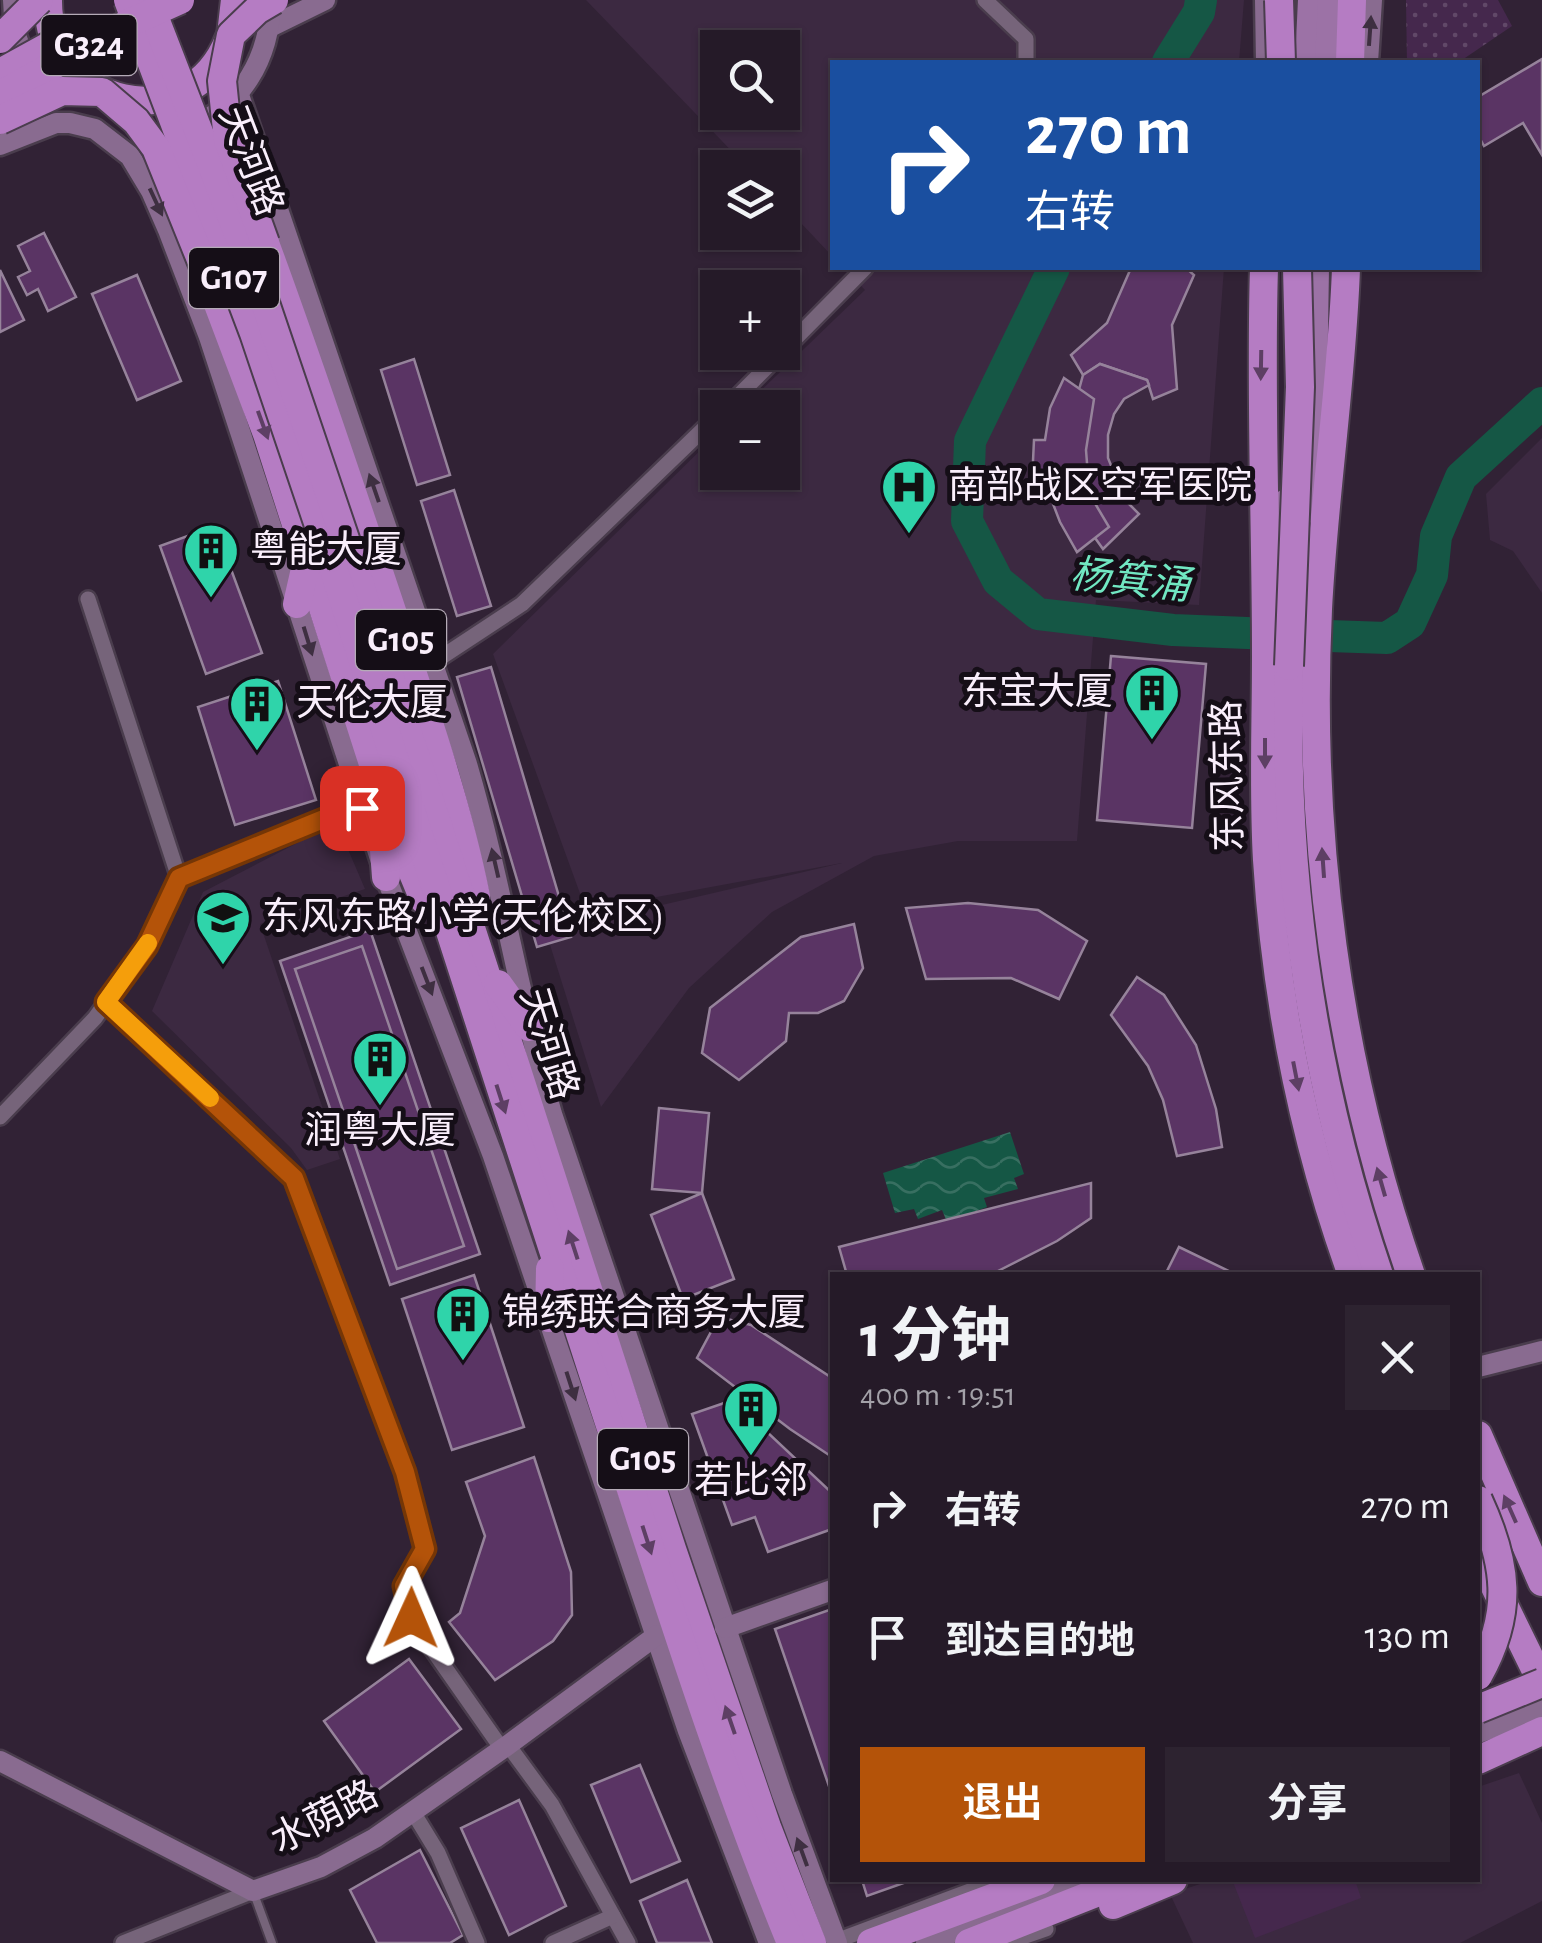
<!DOCTYPE html>
<html lang="zh">
<meta charset="utf-8">
<style>
body{margin:0;font-family:"Alegreya Sans","Noto Sans SC",sans-serif;background:#2d2330;color:#f1f3f6;height:100vh;display:flex;flex-direction:column;font-size:38px;white-space:nowrap}
*{box-sizing:border-box;margin:0}
p{font-size:32px;color:#a3a1a8}
.icon{flex:none;width:55px;height:55px;fill:none;stroke:currentColor;stroke-width:2;stroke-linecap:round;stroke-linejoin:round}
.map{position:relative;flex:1;overflow:hidden}
.sheet{position:absolute;left:830px;top:1272px;width:650px;height:610px;display:flex;flex-direction:column;background:#251a28;border-radius:0px;box-shadow:0 2px 8px #0004,0 0 0 2px #423845}
.sheet>*{flex:none}
.banner{position:absolute;left:830px;top:60px;width:650px;height:210px;border-radius:0px;box-shadow:0 2px 8px #0004,0 0 0 2px #423845;background:#1a4fa0;color:#fff;overflow:hidden}
.tools{position:absolute;left:700px;top:30px;display:grid;gap:20px}
.tools a{display:grid;place-items:center;width:100px;height:100px;border-radius:0px;background:#251a28;box-shadow:0 2px 8px #0004,0 0 0 2px #423845;font-size:50px}
.pin{position:absolute;display:grid;place-items:center;width:85px;height:85px;color:#fff;margin:-42px;border-radius:20px;box-shadow:0 5px 15px #0006}
.me{position:absolute;width:110px;margin:-55px;rotate:1deg;stroke-linejoin:round;filter:drop-shadow(0 0 8px #0008)}
.turn{display:flex;align-items:center;gap:35px;height:210px;padding:0 30px;font-size:45px}
.turn .icon{width:130px;height:130px;stroke-width:2.5}
.turn b{display:block;font-size:70px;line-height:85px}
.round{display:grid;place-items:center;flex:none;width:105px;height:105px;border-radius:0px;background:#2d2330}
.head{display:flex;align-items:center;justify-content:space-between;height:170px;padding:0 30px}
h1{font-size:60px;font-weight:700;line-height:75px}
.primary-button{display:flex;gap:20px;margin-top:auto;padding:20px 30px}
.primary-button a{flex:1;height:115px;border-radius:0px;background:#b45309;color:#fff;font-size:40px;font-weight:700;line-height:115px;text-align:center}
.primary-button a+a{background:#2d2330;color:#f1f3f6}
ul{padding:0;list-style:none}
li{display:flex;align-items:center;gap:30px;height:130px;padding:0 30px}
li div{flex:1}
li b{display:block;font-size:38px}
li em{font-style:normal}
.map>svg:first-child{display:block}
.built{fill:#3c2941;fill-rule:evenodd}
.park{fill:url(#park-dots)}
.pitch{fill:#45284d}
.water{fill:url(#water-waves)}
.lines{fill:none;stroke-linecap:round;stroke-linejoin:round}
.river{stroke:#155745;stroke-width:32}
.building{fill:#5a3464;stroke:#96839b;stroke-width:2.5}
.lane-casing{stroke:#4a3d4d;stroke-width:12}
.street-casing{stroke:#4a3d4d;stroke-width:20}
.secondary-casing{stroke:#4a3d4d;stroke-width:25}
.primary-casing{stroke:#4a3d4d;stroke-width:28}
.highway-casing{stroke:#4a3d4d;stroke-width:32}
.lane{stroke:#76647a;stroke-width:8}
.street{stroke:#76647a;stroke-width:15}
.secondary{stroke:#896b90;stroke-width:20}
.primary{stroke:#9c72a6;stroke-width:22}
.highway{stroke:#b57cc3;stroke-width:28}
.highway-bridge-casing{stroke:#4a3d4d;stroke-width:32;stroke-linecap:butt}
.highway-bridge{stroke:#b57cc3;stroke-width:28}
.oneway{fill:#3e2f41}
.oneway2{fill:#5d3f64}
.route-casing{stroke:#753606;stroke-width:25}
.route{stroke:#b45309;stroke-width:18}
.slow{stroke:#f59e0b;stroke-width:18}
.labels{text-anchor:middle;dominant-baseline:central;stroke-width:10;stroke-linejoin:round;paint-order:stroke}
.shield{fill:#150e17;stroke:#b5abb7;stroke-width:2.5}
.shield-label{font-size:35px;font-weight:bold;fill:#f9eefb}
.street-label{font-size:38px;fill:#f9eefb;stroke:#150e17}
.poi-label{font-size:38px;fill:#f9eefb;stroke:#150e17;text-anchor:start}
.water-label{font-size:40px;font-style:italic;fill:#71e7c2;stroke:#150e17}
</style>
<div class="map">
<svg width="1542" height="1943" viewBox="0 0 1542 1943">
<defs>
<pattern id="park-dots" width="8" height="8" patternUnits="userSpaceOnUse" patternTransform="scale(2.5)"><rect width="8" height="8" fill="#45284d"/><path d="M2 2h.1M6 6h.1" fill="none" stroke="#614868" stroke-width="1.8" stroke-linecap="round"/></pattern>
<pattern id="water-waves" width="16" height="10" patternUnits="userSpaceOnUse" patternTransform="scale(2.5)"><rect width="16" height="10" fill="#155745"/><path d="M0 5q4-4 8 0t8 0" fill="none" stroke="#386f61"/></pattern>
</defs>
<rect width="100%" height="100%" fill="#312235"/>
<!-- built -->
<g class="built">
<path d="M586,0H1244L1239,62H832V256L783,204L782,168L747,167ZM718,48H782V112H718Z"/>
<polygon points="844,268 1224,268 1199,605 1096,600 1077,841 958,841 874,856 772,912 689,988 601,1107 546,932 842,863 586,910 493,654 717,434 718,472 782,472 782,408 744,407 865,290"/>
<polygon points="1542,438 1542,593 1513,551 1490,540 1486,494"/>
<polygon points="326,828 341,833 365,889 260,924 340,1159 307,1170 291,1148 152,1011 203,892"/>
<polygon points="1519,1773 1542,1823 1542,1901 1460,1943 1193,1943 1170,1894 1212,1880 1478,1880 1478,1787"/>
</g>
<!-- park -->
<polygon class="park" points="1406,0 1498,0 1512,26 1459,62 1407,62"/>
<!-- pitch -->
<polygon class="pitch" points="1239,1880 1355,1880 1361,1898 1255,1938 1233,1882"/>
<!-- water -->
<polygon class="water" points="1010,1132 1024,1174 1014,1178 1018,1189 984,1198 987,1207 947,1222 942,1210 918,1219 914,1209 895,1213 883,1173"/>
<g class="lines">
<!-- river -->
<g class="river">
<polyline points="1168,62 1199,12 1201,0"/>
<polyline points="1054,268 970,441 967,521 998,581 1038,614 1173,630 1295,635"/>
<polyline points="1329,636 1387,638 1410,623 1432,575 1436,536 1461,477 1542,403"/>
</g>
</g>
<!-- building -->
<g class="building">
<polygon points="1542,59 1542,155 1523,123 1484,146 1478,135 1478,97"/>
<polygon points="44,233 76,297 48,311 38,289 27,295 18,277 30,271 18,246"/>
<polygon points="1131,268 1186,268 1194,275 1172,325 1177,389 1153,399 1147,380 1100,364 1083,375 1071,355 1107,323"/>
<polygon points="0,270 24,320 0,332"/>
<polygon points="137,275 181,381 137,400 92,294"/>
<polygon points="414,359 450,475 417,485 381,370"/>
<polygon points="1100,364 1147,380 1149,385 1124,399 1114,414 1108,435 1108,458 1125,500 1139,514 1103,549 1080,517 1068,487 1065,441 1083,375"/>
<polygon points="1064,378 1094,399 1086,450 1088,476 1093,500 1109,527 1077,552 1060,522 1045,483 1032,482 1034,440 1045,440 1050,408"/>
<polygon points="454,490 491,606 457,616 421,501"/>
<polygon points="215,526 262,653 206,674 160,546"/>
<polygon points="1111,656 1206,664 1192,828 1097,820"/>
<polygon points="491,667 571,937 537,947 457,677"/>
<polygon points="278,681 316,800 235,825 198,707"/>
<polygon points="968,903 1038,910 1087,941 1059,999 1011,978 926,979 906,908"/>
<polygon points="854,924 863,968 844,1001 818,1013 789,1013 786,1041 739,1080 702,1053 710,1008 801,937"/>
<polygon points="370,930 480,1254 390,1285 280,961"/>
<polygon points="362,946 464,1246 397,1269 295,969"/>
<polygon points="1137,977 1164,995 1196,1045 1216,1109 1222,1147 1177,1156 1163,1100 1148,1066 1111,1015"/>
<polygon points="659,1108 709,1113 702,1193 652,1189"/>
<polygon points="1091,1183 1091,1218 1057,1241 994,1273 847,1275 839,1247"/>
<polygon points="702,1193 734,1279 683,1299 651,1215"/>
<polygon points="1179,1247 1237,1275 1165,1275"/>
<polygon points="474,1275 524,1427 452,1450 402,1299"/>
<polygon points="719,1317 751,1325 832,1378 832,1457 790,1429 697,1358"/>
<polygon points="733,1400 832,1493 832,1529 768,1552 755,1517 732,1525 692,1414"/>
<polygon points="534,1457 571,1572 572,1615 553,1641 495,1680 449,1622 460,1613 485,1536 466,1482"/>
<polygon points="832,1609 832,1795 775,1629"/>
<polygon points="409,1659 461,1729 375,1792 324,1721"/>
<polygon points="640,1765 680,1861 631,1882 591,1785"/>
<polygon points="519,1800 566,1906 509,1935 461,1828"/>
<polygon points="420,1850 463,1935 450,1943 377,1943 350,1890"/>
<polygon points="687,1880 712,1943 657,1943 640,1901"/>
<polygon points="862,1880 912,1880 867,1896"/>
</g>
<g class="lines">
<!-- lane casing -->
<g class="lane-casing">
<polyline id="lane" points="253,1891 272,1943"/>
</g>
<!-- street casing -->
<g class="street-casing">
<g id="street">
<polyline points="985,0 1026,39 1026,62"/>
<polyline points="782,352 865,268"/>
<polyline points="726,408 782,352"/>
<polyline points="88,599 179,878"/>
<polyline points="425,668 522,604 718,415"/>
<polyline points="106,1002 294,1178 405,1472 425,1549 404,1586 411,1619 502,1749"/>
<polyline points="0,1117 95,1018 147,946 179,878 343,811 362,808"/>
<polyline points="508,1745 552,1805 628,1943"/>
<polyline points="413,1812 438,1853 477,1943"/>
<polyline points="836,1941 999,1880"/>
<polyline points="123,1943 253,1891"/>
<polyline points="553,1943 613,1916"/>
<polyline points="1005,1943 1046,1929"/>
</g>
</g>
<!-- secondary casing -->
<g class="secondary-casing">
<g id="secondary">
<polyline points="13,0 15,33 29,70"/>
<polyline points="1265,0 1266,62"/>
<polyline points="270,27 325,0"/>
<polyline points="1368,62 1372,0"/>
<path d="M239,95L467,764C501,880 519,998 552,1114L782,1794L837,1943"/>
<path d="M186,130C242,106 270,59 271,0"/>
<polyline points="0,145 56,123 70,123 95,129 130,156 151,191 168,230 209,337 386,877 493,1156 688,1731 769,1943"/>
<polyline points="1478,1367 1542,1351"/>
<polyline points="725,1628 832,1590"/>
<polyline points="1478,1733 1542,1710"/>
<polyline points="0,1761 253,1891 321,1867 375,1838 508,1745 657,1635"/>
<polyline points="926,1943 1091,1880"/>
</g>
</g>
<!-- primary casing -->
<g class="primary-casing">
<g id="primary">
<polyline points="1306,62 1309,0"/>
<polyline points="1326,62 1329,0"/>
<polyline points="1314,512 1318,268"/>
<polyline points="1276,573 1284,501"/>
</g>
</g>
<!-- highway casing -->
<g class="highway-casing">
<g id="highway">
<path d="M48,0C47,108 189,141 229,39"/>
<polyline points="231,35 235,0"/>
<polyline points="1350,62 1352,0"/>
<path d="M265,243C310,365 351,488 392,611C423,705 456,798 476,896"/>
<polyline points="204,267 267,434 392,823 424,900"/>
<path d="M1264,268C1260,397 1266,525 1266,655C1266,723 1263,791 1267,860C1276,1001 1304,1142 1352,1275"/>
<path d="M1346,268C1342,382 1324,494 1318,609C1307,834 1337,1062 1411,1275"/>
<polyline points="349,551 672,1549 767,1827 812,1943"/>
<path d="M330,558C419,834 506,1111 597,1386C659,1573 716,1761 791,1943"/>
<polyline points="297,604 307,560"/>
<path d="M1289,666C1283,875 1311,1077 1379,1275"/>
<polyline points="382,823 386,877"/>
<polyline points="498,984 529,1027"/>
<polyline points="549,1318 550,1269"/>
<polyline points="1478,1435 1542,1582"/>
<polyline points="1478,1552 1542,1683"/>
<polyline points="1478,1760 1542,1731"/>
<polyline points="1113,1905 1173,1880"/>
<polyline points="871,1943 1041,1880"/>
<polyline points="969,1943 1129,1880"/>
</g>
</g>
<!-- lane -->
<use href="#lane" class="lane"/>
<!-- street -->
<use href="#street" class="street"/>
<!-- secondary -->
<use href="#secondary" class="secondary"/>
<!-- primary -->
<use href="#primary" class="primary"/>
<!-- highway -->
<use href="#highway" class="highway"/>
<!-- highway-bridge casing -->
<g class="highway-bridge-casing">
<g id="highway-bridge">
<polyline points="128,0 254,333 330,558"/>
<polyline points="1279,0 1281,62"/>
<polyline points="151,8 265,303 349,551"/>
<polyline points="0,39 39,0"/>
<polyline points="0,73 49,46"/>
<polyline points="0,95 129,23 180,0"/>
<polyline points="0,120 62,91 102,92 136,121 156,148 204,267"/>
<polyline points="265,243 228,140 222,81 231,35 257,10 274,0"/>
<polyline points="1289,666 1300,387 1297,268"/>
<path d="M1478,1500C1507,1563 1514,1612 1478,1676"/>
<polyline points="1478,1709 1542,1683"/>
</g>
</g>
<!-- highway-bridge -->
<use href="#highway-bridge" class="highway-bridge"/>
</g>
<!-- one-way arrows -->
<defs><path id="oneway-solid" d="M-6-.8H1V-3.2L6.5 0L1 3.2V.8H-6Z" transform="scale(2.5)"/></defs>
<g class="oneway">
<use href="#oneway-solid" transform="translate(1370 31) rotate(-86)"/>
<use href="#oneway-solid" transform="translate(156 202) rotate(65)"/>
<use href="#oneway-solid" transform="translate(374 488) rotate(-109)"/>
<use href="#oneway-solid" transform="translate(308 641) rotate(73)"/>
<use href="#oneway-solid" transform="translate(495 863) rotate(-103)"/>
<use href="#oneway-solid" transform="translate(427 981) rotate(69)"/>
<use href="#oneway-solid" transform="translate(571 1386) rotate(72)"/>
<use href="#oneway-solid" transform="translate(802 1852) rotate(-110)"/>
</g>
<g class="oneway2">
<use href="#oneway-solid" transform="translate(1261 365) rotate(91)"/>
<use href="#oneway-solid" transform="translate(263 425) rotate(70)"/>
<use href="#oneway-solid" transform="translate(1265 753) rotate(90)"/>
<use href="#oneway-solid" transform="translate(1323 863) rotate(-94)"/>
<use href="#oneway-solid" transform="translate(1296 1076) rotate(79)"/>
<use href="#oneway-solid" transform="translate(501 1099) rotate(72)"/>
<use href="#oneway-solid" transform="translate(1381 1182) rotate(-106)"/>
<use href="#oneway-solid" transform="translate(573 1245) rotate(-108)"/>
<use href="#oneway-solid" transform="translate(1510 1509) rotate(-114)"/>
<use href="#oneway-solid" transform="translate(647 1540) rotate(72)"/>
<use href="#oneway-solid" transform="translate(730 1720) rotate(-109)"/>
</g>
<g class="lines">
<!-- route casing -->
<g class="route-casing">
<polyline id="route" points="362,808 343,811 179,878 147,946 106,1002 294,1178 405,1472 425,1549 404,1586 411,1618"/>
</g>
<!-- route -->
<use href="#route" class="route"/>
<!-- slow -->
<polyline class="slow" points="148,943 106,1002 210,1098"/>
</g>
<!-- icons -->
<defs>
<g id="hospital-pin" transform="scale(2.875)"><path d="M0 17L-7.5 6A9.5 9.5 0 1 1 7.5 6Z" fill="#2fd4aa" stroke="#150e17"/><path d="M-5-5h3v3.5h4V-5h3V5h-3V1.5h-4V5h-3Z" fill="#111"/></g>
<g id="building-pin" transform="scale(2.875)"><path d="M0 17L-7.5 6A9.5 9.5 0 1 1 7.5 6Z" fill="#2fd4aa" stroke="#150e17"/><path d="M-4-6H4V6H1V3H-1V6H-4ZM-2.5-4.3h1.7v1.8h-1.7ZM.8-4.3h1.7v1.8H.8ZM-2.5-1h1.7V.8h-1.7ZM.8-1h1.7V.8H.8Z" fill="#111"/></g>
<g id="school-pin" transform="scale(2.875)"><path d="M0 17L-7.5 6A9.5 9.5 0 1 1 7.5 6Z" fill="#2fd4aa" stroke="#150e17"/><path d="M0-5L7-2L0 1L-7-2ZM-4 1L0 2.5L4 1V4Q0 6-4 4Z" fill="#111"/></g>
</defs>
<g fill-rule="evenodd">
<use href="#hospital-pin" x="909" y="487"/>
<use href="#building-pin" x="211" y="551"/>
<use href="#building-pin" x="1152" y="693"/>
<use href="#building-pin" x="257" y="704"/>
<use href="#school-pin" x="223" y="918"/>
<use href="#building-pin" x="380" y="1059"/>
<use href="#building-pin" x="463" y="1314"/>
<use href="#building-pin" x="751" y="1409"/>
</g>
<g class="labels">
<!-- shield labels -->
<g class="shield">
<rect x="41.5" y="15" width="95" height="60" rx="8"/>
<rect x="189" y="248" width="90" height="60" rx="8"/>
<rect x="356" y="610" width="90" height="60" rx="8"/>
<rect x="598" y="1429" width="90" height="60" rx="8"/>
</g>
<g class="shield-label">
<text x="89" y="45">G324</text>
<text x="234" y="278">G107</text>
<text x="401" y="640">G105</text>
<text x="643" y="1459">G105</text>
</g>
<!-- street labels -->
<g class="street-label">
<text transform="translate(250 161) rotate(69)">天河路</text>
<text transform="translate(1229 776) rotate(-91)">东风东路</text>
<text transform="translate(548 1044) rotate(73)">天河路</text>
<text transform="translate(325 1818) rotate(-27)">水荫路</text>
</g>
<!-- poi labels -->
<g class="poi-label">
<text x="948" y="487">南部战区空军医院</text>
<text x="250" y="551">粤能大厦</text>
<text x="1113" y="693" text-anchor="end">东宝大厦</text>
<text x="296" y="704">天伦大厦</text>
<text x="262" y="918">东风东路小学(天伦校区)</text>
<text x="380" y="1132" text-anchor="middle">润粤大厦</text>
<text x="502" y="1314">锦绣联合商务大厦</text>
<text x="751" y="1482" text-anchor="middle">若比邻</text>
</g>
<!-- water labels -->
<g class="water-label">
<text transform="translate(1130 581) rotate(6)">杨箕涌</text>
</g>
</g>
</svg>
<div class="tools">
<a><svg class="icon" aria-label="search" viewBox="0 0 24 24"><circle cx="10" cy="10" r="6"/><path d="M15 15l6 6"/></svg></a>
<a><svg class="icon" aria-label="layers" viewBox="0 0 24 24"><path d="M12 4l9 5-9 5-9-5zM3 14l9 5 9-5"/></svg></a>
<a>+</a>
<a>−</a>
</div>
<div class="pin" style="left:362px;top:808px;background:#d93025"><svg class="icon" aria-label="arrive" viewBox="0 0 24 24"><path d="M6 21V4h12l-3 4 3 4H6"/></svg></div>
<svg class="me" style="left:411px;top:1618px" viewBox="-20 -20 40 40"><path d="M0-17L14 15 0 8-14 15z" fill="#b45309" stroke="#fff" stroke-width="4"/></svg>
<div class="banner">
<div class="turn"><svg class="icon" aria-label="right" viewBox="0 0 24 24"><path d="M7 20v-9h11M14 6l5 5-5 5"/></svg><div><b>270 m</b>右转</div></div>
</div>
<section class="sheet">
<div class="head"><div><h1>1 分钟</h1><p>400 m · 19:51</p></div><a class="round"><svg class="icon" aria-label="close" viewBox="0 0 24 24"><path d="M6 6l12 12M18 6L6 18"/></svg></a></div>
<ul>
<li><svg class="icon" aria-label="right" viewBox="0 0 24 24"><path d="M7 20v-9h11M14 6l5 5-5 5"/></svg><div><b>右转</b></div><em>270 m</em></li>
<li><svg class="icon" aria-label="arrive" viewBox="0 0 24 24"><path d="M6 21V4h12l-3 4 3 4H6"/></svg><div><b>到达目的地</b></div><em>130 m</em></li>
</ul>
<div class="primary-button"><a>退出</a><a>分享</a></div>
</section>
</div>
